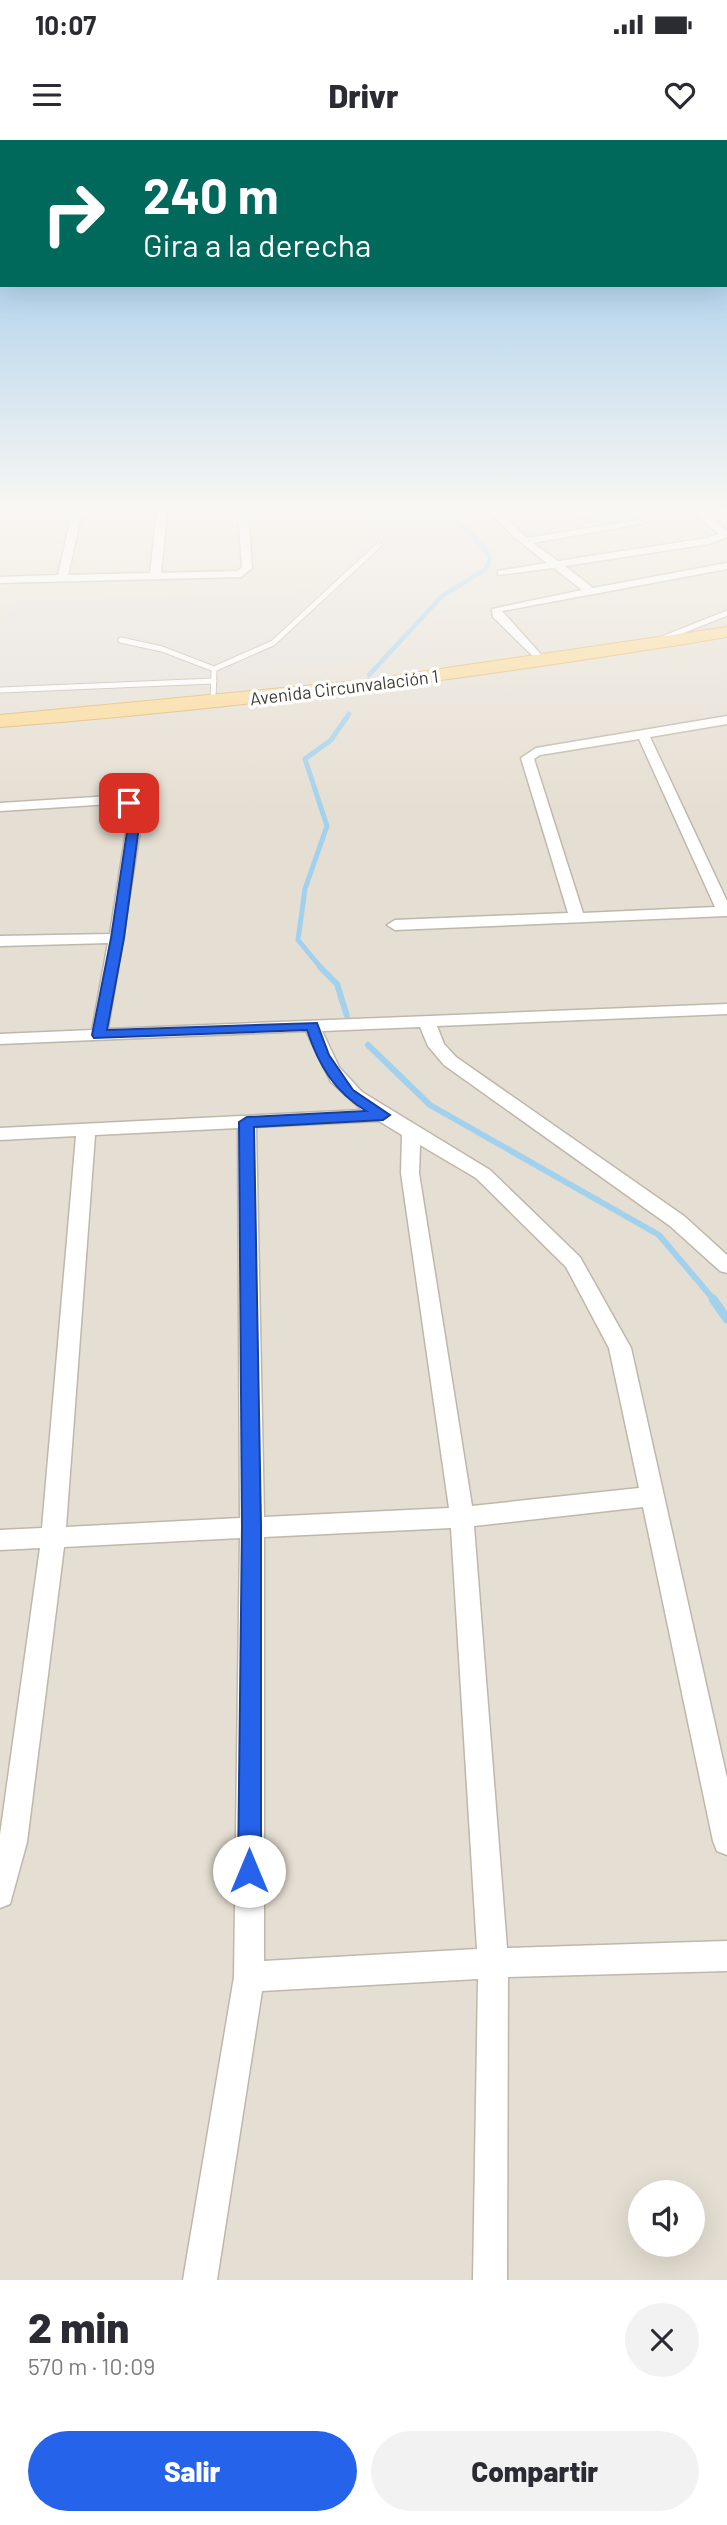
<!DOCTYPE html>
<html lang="es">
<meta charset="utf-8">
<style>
body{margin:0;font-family:Barlow,sans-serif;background:#f2f2f3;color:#2b2b33;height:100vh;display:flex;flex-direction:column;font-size:26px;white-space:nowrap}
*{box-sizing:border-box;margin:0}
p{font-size:23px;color:#7c7c81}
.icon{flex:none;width:38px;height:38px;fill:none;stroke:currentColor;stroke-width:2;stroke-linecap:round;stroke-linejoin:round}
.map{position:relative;height:2140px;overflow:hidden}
.sheet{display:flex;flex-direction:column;background:#fff;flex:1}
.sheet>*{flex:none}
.hud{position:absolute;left:0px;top:0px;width:728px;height:147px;box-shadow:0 7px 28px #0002;background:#00695c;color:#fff;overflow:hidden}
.tools{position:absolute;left:628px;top:2040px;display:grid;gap:14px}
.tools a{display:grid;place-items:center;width:77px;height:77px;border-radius:50%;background:#fff;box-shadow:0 7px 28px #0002;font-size:35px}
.pin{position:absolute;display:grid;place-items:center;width:60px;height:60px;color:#fff;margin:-30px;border-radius:14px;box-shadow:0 4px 10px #0006}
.me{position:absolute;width:77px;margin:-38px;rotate:0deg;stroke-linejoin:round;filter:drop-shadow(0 0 5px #0008)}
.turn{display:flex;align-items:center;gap:24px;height:147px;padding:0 28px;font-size:32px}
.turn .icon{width:91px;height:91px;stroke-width:2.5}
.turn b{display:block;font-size:49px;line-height:60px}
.round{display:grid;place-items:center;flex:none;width:74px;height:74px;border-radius:37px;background:#f2f2f3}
.overview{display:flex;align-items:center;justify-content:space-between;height:119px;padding:0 28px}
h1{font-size:42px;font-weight:800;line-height:52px}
.action{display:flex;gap:14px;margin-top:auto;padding:14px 28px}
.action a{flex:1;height:80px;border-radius:42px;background:#2563eb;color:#fff;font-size:28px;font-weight:800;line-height:80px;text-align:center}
.action a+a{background:#f2f2f3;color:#2b2b33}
.status{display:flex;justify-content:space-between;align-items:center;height:49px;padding:0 35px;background:#fff;direction:ltr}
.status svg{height:19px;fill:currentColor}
header{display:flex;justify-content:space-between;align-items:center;height:91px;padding:0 28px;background:#fff;font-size:32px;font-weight:800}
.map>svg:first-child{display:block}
.residential{fill:#e5ded2;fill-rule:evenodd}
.industrial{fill:#e3ded9}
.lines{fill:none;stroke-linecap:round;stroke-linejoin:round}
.stream-far3{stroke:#a2d1ed;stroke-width:4.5}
.stream-far2{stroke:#a2d1ed;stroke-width:5}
.stream-far1{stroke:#a2d1ed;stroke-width:6}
.stream{stroke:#a2d1ed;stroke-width:9}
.service-casing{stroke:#bfb7aa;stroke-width:7}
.minor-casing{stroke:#bfb7aa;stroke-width:3}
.primary-casing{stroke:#deb465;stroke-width:2}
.service{stroke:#fff;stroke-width:5}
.minor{fill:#fff;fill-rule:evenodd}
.primary{fill:#fad894;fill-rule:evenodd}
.route{fill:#2563eb;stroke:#184099;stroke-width:2}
.labels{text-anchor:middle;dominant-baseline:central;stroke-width:7;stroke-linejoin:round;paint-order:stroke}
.far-street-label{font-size:18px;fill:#433d34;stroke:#fff}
</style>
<div class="status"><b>10:07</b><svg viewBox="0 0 49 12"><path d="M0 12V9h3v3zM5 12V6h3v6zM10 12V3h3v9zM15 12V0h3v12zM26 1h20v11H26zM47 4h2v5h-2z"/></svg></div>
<header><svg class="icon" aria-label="menu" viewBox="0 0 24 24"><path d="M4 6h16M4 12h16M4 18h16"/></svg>Drivr<svg class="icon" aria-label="heart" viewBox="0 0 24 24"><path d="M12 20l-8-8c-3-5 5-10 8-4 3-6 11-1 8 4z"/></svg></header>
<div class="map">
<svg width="727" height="2140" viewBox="0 0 727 2140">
<rect width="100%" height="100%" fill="#f1ede4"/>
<!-- residential -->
<path class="residential" d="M0,372H727V2140H0ZM640,2053H693V2105H640Z"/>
<!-- industrial -->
<polygon class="industrial" points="382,372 418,372 473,399 480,411 475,426 436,455 375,519 214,536 0,548 0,502 12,461 294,454 338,425"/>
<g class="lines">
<!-- stream-far3 -->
<path class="stream-far3" d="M369,535L442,456L486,429L490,418C481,399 461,391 453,372"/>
<!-- stream-far2 -->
<polyline class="stream-far2" points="322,829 298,800 305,749 327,686 305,619 331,600 349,574"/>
<!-- stream-far1 -->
<g class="stream-far1">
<polyline points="320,827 337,844 347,876"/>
<polyline points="368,905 430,965 659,1095 715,1161"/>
</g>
<!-- stream -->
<polyline class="stream" points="713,1159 727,1179"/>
<!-- service casing -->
<g class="service-casing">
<g id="service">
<polyline points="662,499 727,473"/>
<polyline points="121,500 162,509 214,529"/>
<polyline points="0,550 214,541"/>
<polyline points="213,562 214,529 273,503 379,405"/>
</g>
</g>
<!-- minor casing -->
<g class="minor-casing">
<g id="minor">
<polygon points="72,372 82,372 68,435 150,433 157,372 167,372 161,433 238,431 242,427 238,372 248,372 252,428 241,437 0,443 0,437 58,435"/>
<polygon points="490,372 501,372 527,398 640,380 645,383 533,403 558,421 707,398 719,394 694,372 705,372 727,391 727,397 709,404 565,426 593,448 727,423 727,429 502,471 546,520 546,524 542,525 493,477 492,469 582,450 554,428 498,435 498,431 547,423 513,396"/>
<polygon points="575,372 598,372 579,377"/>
<path d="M727,576V584L650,597L727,761V776L395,790L387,785L395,780L568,773L521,618L536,608ZM639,599L715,767L583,773L534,619L540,615Z"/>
<path d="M111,656L134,660L143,672L108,889L727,864V874L437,886L444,904L456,917L684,1076L727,1115V1133L720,1131L670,1086L444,925L428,906L420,887L322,891L339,927L362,952L490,1030L580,1117L631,1208L727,1638V1715L717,1711L713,1701L643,1367L474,1386L507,1808L727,1801V1831L508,1837L507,2140H473L478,1839L262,1851L217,2140H183L234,1837L240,1398L64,1407L27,1702L10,1764L0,1768V1695L40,1408L0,1410V1390L42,1388L76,996L0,1000V988L362,970L331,942L306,891L0,904V894L92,890L108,803L0,806V796L110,794L129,672L125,666L111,664L0,671V663ZM379,981L402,995L401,1033L449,1368L264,1377L256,987ZM238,988L240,1378L66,1387L95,995ZM420,1005L476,1038L566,1127L609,1208L639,1348L472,1366L419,1033ZM451,1388L477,1809L264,1821V1397Z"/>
</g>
</g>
<!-- primary casing -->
<g class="primary-casing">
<path id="primary" d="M727,487V497C486,537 244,568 0,587V575L365,540Z"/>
</g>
<!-- service -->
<use href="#service" class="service"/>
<!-- minor -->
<use href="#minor" class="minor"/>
<!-- primary -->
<use href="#primary" class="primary"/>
</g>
<!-- sky -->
<linearGradient id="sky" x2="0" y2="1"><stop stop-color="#8cc0ea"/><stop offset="0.55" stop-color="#f9f7f3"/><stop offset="1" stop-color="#f9f7f3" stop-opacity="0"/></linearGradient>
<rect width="727" height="672" fill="url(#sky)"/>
<!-- route -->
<path class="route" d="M125,661H133L141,672L124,798L107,890L317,883L329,915L353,950L390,975L383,980L254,987L261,1386V1731L258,1739L249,1743L241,1739L238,1731L242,1386L239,982L247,977L366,971C334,951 319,926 307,890L94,898L92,895L111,798L130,672Z"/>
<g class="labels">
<!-- far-street labels -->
<g class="far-street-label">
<text transform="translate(344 547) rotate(-7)">Avenida Circunvalación 1</text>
</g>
</g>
</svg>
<div class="tools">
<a><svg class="icon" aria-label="sound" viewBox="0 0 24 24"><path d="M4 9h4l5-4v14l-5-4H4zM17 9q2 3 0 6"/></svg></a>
</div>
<div class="pin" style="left:129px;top:663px;background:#d93025"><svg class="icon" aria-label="arrive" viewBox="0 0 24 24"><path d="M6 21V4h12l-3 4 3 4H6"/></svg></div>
<svg class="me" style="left:249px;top:1731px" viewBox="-20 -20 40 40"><circle r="19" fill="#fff"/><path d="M0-13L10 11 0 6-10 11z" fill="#2563eb"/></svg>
<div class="hud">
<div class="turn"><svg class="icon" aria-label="right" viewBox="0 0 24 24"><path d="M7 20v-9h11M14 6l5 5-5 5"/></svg><div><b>240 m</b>Gira a la derecha</div></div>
</div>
</div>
<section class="sheet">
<div class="overview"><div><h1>2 min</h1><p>570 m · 10:09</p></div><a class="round"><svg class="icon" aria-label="close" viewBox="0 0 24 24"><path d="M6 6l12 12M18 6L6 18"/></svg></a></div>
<div class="action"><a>Salir</a><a>Compartir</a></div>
</section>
